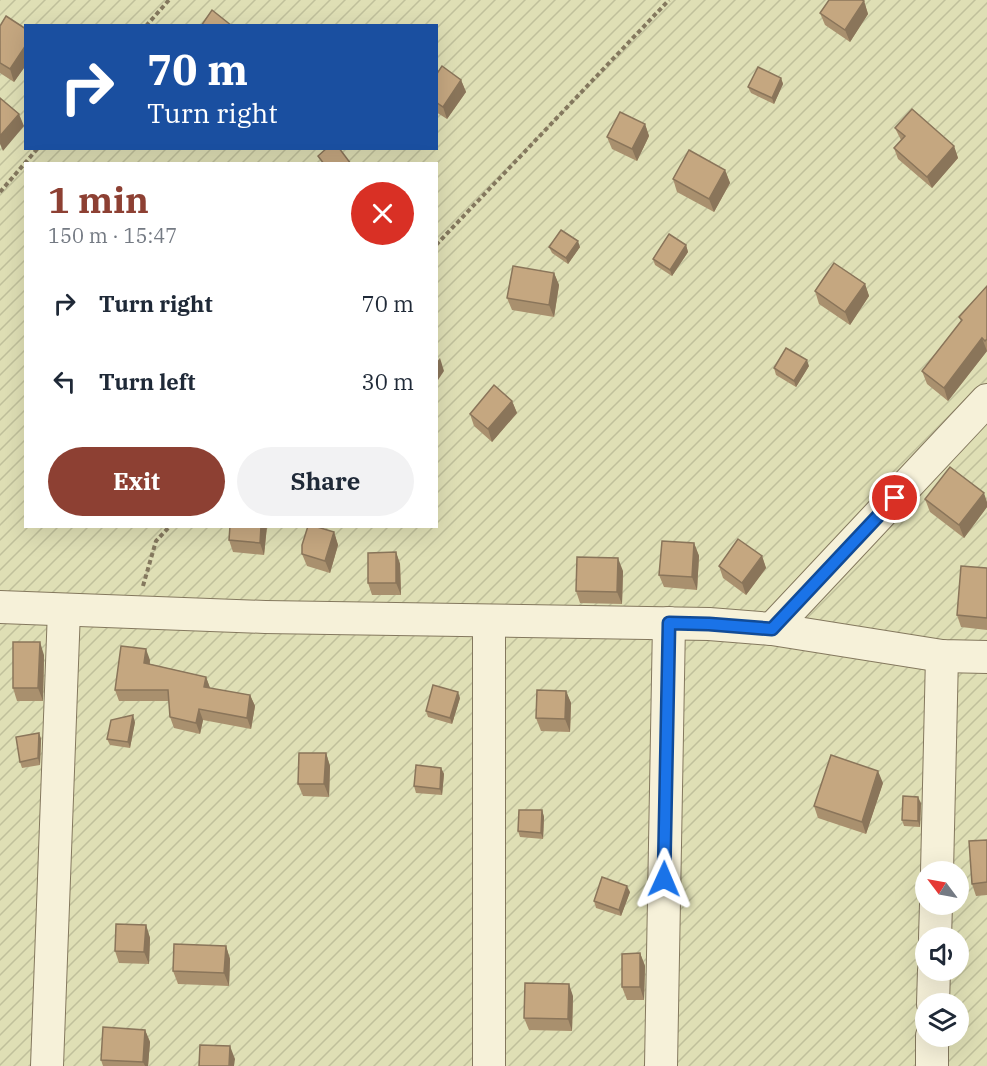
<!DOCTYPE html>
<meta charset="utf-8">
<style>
body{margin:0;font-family:"IBM Plex Serif",serif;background:#f2f2f3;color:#1f2937;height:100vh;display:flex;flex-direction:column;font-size:22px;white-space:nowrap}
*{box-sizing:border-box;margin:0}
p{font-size:20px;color:#747a83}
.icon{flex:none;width:33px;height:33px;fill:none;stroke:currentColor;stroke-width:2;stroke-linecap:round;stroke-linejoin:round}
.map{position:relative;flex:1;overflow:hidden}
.details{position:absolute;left:24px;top:162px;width:414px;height:366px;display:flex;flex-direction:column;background:#fff;border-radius:0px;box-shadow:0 6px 24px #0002}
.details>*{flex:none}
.guide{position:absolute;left:24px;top:24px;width:414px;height:126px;border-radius:0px;box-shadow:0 6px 24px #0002;background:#1a4fa0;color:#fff;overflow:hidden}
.needle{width:39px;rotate:302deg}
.buttons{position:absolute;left:915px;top:861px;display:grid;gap:12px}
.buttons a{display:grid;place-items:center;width:54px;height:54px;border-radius:50%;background:#fff;box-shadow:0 6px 24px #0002;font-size:30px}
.pin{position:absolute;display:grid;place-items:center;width:51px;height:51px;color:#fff;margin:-26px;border:3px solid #fff;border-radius:50%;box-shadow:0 2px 6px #0007}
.me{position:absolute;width:66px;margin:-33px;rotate:1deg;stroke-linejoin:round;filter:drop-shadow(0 0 4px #0008)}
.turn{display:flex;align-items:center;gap:21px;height:126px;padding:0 24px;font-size:27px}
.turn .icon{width:78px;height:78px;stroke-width:2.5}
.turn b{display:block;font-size:42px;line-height:51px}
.round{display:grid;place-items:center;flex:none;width:63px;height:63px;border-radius:32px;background:#f2f2f3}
.headline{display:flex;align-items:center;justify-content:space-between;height:102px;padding:0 24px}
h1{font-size:36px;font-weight:800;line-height:45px;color:#8d4033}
.cta{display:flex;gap:12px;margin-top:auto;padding:12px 24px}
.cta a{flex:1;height:69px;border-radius:36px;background:#8d4033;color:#fff;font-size:24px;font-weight:800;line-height:69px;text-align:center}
.cta a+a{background:#f2f2f3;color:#1f2937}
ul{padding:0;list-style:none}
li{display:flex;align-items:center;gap:18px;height:78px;padding:0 24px}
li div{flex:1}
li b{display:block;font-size:22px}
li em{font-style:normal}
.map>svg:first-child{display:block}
.farmland{fill:url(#farmland-furrows);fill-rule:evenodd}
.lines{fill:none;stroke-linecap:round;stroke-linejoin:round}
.minor-casing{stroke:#84785e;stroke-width:34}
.path{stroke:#84785e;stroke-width:4;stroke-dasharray:4.5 3;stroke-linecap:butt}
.minor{stroke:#f6f1d9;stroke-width:32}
.wall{fill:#a9906e}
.shaded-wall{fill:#8a755a}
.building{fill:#c5a780;stroke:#8a755a;stroke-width:1.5}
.route-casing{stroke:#114b97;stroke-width:15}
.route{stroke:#1a73e8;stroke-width:10}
</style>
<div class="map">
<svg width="987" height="1066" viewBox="0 0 987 1066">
<defs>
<pattern id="farmland-furrows" width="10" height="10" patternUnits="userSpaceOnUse" patternTransform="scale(1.5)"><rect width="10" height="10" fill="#dfdfb5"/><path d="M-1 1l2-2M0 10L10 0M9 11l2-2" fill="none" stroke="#c0c09b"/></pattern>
</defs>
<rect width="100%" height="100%" fill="#eae5c7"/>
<!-- farmland -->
<path class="farmland" d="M0,0H987V1066H0ZM26,26H436V148H26ZM26,164H436V526H26ZM926,872H958V904H926ZM926,938H958V970H926ZM926,1004H958V1036H926Z"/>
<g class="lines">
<!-- minor casing -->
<g class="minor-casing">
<g id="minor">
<polyline points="0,607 265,617 709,624 772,629 942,656 987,657"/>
<polyline points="489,621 489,1066"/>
<polyline points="772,629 987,400"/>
<polyline points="937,872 942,656"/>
<polyline points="935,938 936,904"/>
<polyline points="933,1004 934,970"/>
<polyline points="47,1066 64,610"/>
<polyline points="661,1066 669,623"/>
<polyline points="932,1066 932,1036"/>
</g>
</g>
<!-- path -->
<g class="path">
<polyline points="146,26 169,0"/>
<polyline points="0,192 38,148"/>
<polyline points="436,245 669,0"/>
<polyline points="143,586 156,541 170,526"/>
</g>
<!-- minor -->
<use href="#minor" class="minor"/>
</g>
<!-- wall -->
<g class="wall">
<polygon points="864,1 868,14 850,42 825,25 820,13"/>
<polygon points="0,26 26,29 26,65 14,82 0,73"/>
<polygon points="436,75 461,80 466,92 447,119 436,112"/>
<polygon points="781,78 783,84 774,104 751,93 748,87"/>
<polygon points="645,124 649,136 637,161 612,149 607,137"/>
<polygon points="895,128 954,146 958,158 932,188 898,159 894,148 901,140"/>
<polygon points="725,170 730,183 714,212 677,192 673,179"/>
<polygon points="686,245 688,252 672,276 655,265 653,259"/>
<polygon points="549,247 580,247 568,264 552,253"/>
<polygon points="554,273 559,285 554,317 512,310 507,298"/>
<polygon points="865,284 869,296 850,325 819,304 815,291"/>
<polygon points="987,286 987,351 948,401 927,384 922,371 961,321 959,317"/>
<polygon points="809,366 796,387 776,375 774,368"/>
<polygon points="512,401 517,413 492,442 474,426 470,414"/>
<polygon points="925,499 987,502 987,507 964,538 930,512"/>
<polygon points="267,526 264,555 233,552 229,540"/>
<polygon points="334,532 338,545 330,573 307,566 302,554"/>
<polygon points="694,543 699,556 697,590 664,587 659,575"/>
<polygon points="396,552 400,564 401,595 372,595 368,583"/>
<polygon points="762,556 766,568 746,595 723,578 719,566"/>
<polygon points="987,568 987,630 961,627 957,615"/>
<polygon points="623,571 622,604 580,603 576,591"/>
<polygon points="44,655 43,701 17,701 13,688"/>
<polygon points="150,660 150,664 206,677 210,688 250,695 255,706 251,729 203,720 200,734 174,728 170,717 169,701 119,701 115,690"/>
<polygon points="566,691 571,703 570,732 541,731 536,718"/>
<polygon points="460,698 452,724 428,717 426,711"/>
<polygon points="135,722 130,748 110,745 107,739"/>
<polygon points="39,733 41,739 40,765 22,768 20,762"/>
<polygon points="326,753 330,766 329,797 303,796 298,784"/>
<polygon points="441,768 444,774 442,795 416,793 414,786"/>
<polygon points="883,783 866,834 818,818 814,806"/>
<polygon points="921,803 920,827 904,826 902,820"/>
<polygon points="542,810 544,817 543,839 520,837 518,831"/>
<polygon points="987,840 987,895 976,896 972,884"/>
<polygon points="630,892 621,916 596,908 594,901"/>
<polygon points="146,925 150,938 149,964 119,963 115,951"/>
<polygon points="226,946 230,959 229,986 178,984 173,971"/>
<polygon points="640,953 645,966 644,1000 627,1000 622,987"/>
<polygon points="573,996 572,1031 529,1030 524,1018"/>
<polygon points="145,1030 150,1042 148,1066 103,1066 101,1060"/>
</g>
<!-- shaded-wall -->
<g class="shaded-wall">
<polygon points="864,1 868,14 850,42 845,30"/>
<polygon points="26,45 26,65 14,82 10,69"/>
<polygon points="781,78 783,84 774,104 772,98"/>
<polygon points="461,80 466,92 447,119 443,107"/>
<polygon points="19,114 24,126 3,151 0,144 0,136"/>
<polygon points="645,124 649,136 637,161 632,149"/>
<polygon points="954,146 958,158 932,188 927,177"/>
<polygon points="725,170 730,183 714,212 709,199"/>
<polygon points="578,241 580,247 568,264 566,258"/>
<polygon points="686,245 688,252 672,276 670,270"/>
<polygon points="554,273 559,285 554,317 549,305"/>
<polygon points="865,284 869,296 850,325 845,312"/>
<polygon points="982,338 987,351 948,401 944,388"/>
<polygon points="440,358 444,371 436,383 436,363"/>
<polygon points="807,360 809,366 796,387 794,381"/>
<polygon points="512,401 517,413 492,442 488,429"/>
<polygon points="984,493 987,502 987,507 964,538 959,525"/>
<polygon points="261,526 267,526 264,555 260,543"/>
<polygon points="334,532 338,545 330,573 325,561"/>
<polygon points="694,543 699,556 697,590 692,577"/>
<polygon points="396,552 400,564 401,595 396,583"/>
<polygon points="762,556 766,568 746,595 742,583"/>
<polygon points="618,558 623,571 622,604 617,592"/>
<polygon points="40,642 44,655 43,701 38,688"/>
<polygon points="146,649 150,660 148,674 144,663"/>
<polygon points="206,677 210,688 208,698 204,687"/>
<polygon points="566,691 571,703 570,732 565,719"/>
<polygon points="458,692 460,698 452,724 450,718"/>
<polygon points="250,695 255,706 251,729 247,718"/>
<polygon points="199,709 203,720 200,734 196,723"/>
<polygon points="133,715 135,722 130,748 128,742"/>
<polygon points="39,733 41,739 40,765 38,758"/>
<polygon points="326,753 330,766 329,797 324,784"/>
<polygon points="441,768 444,774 442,795 440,789"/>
<polygon points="878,771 883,783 866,834 862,822"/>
<polygon points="918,797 921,803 920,827 918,821"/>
<polygon points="542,810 544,817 543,839 541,833"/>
<polygon points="627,886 630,892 621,916 619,910"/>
<polygon points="146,925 150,938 149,964 144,952"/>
<polygon points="226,946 230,959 229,986 224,973"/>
<polygon points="640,953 645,966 644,1000 640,987"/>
<polygon points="569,984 573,996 572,1031 568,1019"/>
<polygon points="145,1030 150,1042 148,1066 145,1066 143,1062"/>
<polygon points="230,1046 235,1059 234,1066 229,1066"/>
</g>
<!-- building -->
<g class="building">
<polygon points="829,0 862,0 864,1 845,30 820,13"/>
<polygon points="212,10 232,26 201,26"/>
<polygon points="6,16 26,29 26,45 10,69 0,63 0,26"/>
<polygon points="442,66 461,80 443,107 436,102 436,75"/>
<polygon points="758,67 781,78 772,98 748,87"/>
<polygon points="0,98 19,114 0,136"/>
<polygon points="912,109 954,146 927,177 894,148 905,136 895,128"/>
<polygon points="620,112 645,124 632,149 607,137"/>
<polygon points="327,148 339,148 351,164 324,164 318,156"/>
<polygon points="689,150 725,170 709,199 673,179"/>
<polygon points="561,230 578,241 566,258 549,247"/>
<polygon points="669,234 686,245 670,270 653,259"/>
<polygon points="834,263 865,284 845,312 815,291"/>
<polygon points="513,266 554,273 549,305 507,298"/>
<polygon points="987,286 987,339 985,341 982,338 944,388 922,371 962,320 959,317"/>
<polygon points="786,348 807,360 794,381 774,368"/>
<polygon points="494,385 512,401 488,429 470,414"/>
<polygon points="950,467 984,493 959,525 925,499"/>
<polygon points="230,526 261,526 260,543 229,540"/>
<polygon points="308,526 314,526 334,532 325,561 302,554 302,545"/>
<polygon points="738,539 762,556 742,583 719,566"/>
<polygon points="662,541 694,543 692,577 659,575"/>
<polygon points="396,552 396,583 368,583 368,553"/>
<polygon points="577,557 618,558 617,592 576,591"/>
<polygon points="961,566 987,568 987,618 957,615"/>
<polygon points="13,642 40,642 38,688 13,688"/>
<polygon points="121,646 146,649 144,663 206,677 204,687 250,695 247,718 199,709 196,723 170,717 168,690 115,690"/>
<polygon points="433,685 458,692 450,718 426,711"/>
<polygon points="537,690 566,691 565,719 536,718"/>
<polygon points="133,715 128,742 107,739 111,720"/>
<polygon points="39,733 38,758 20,762 16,737"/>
<polygon points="299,753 326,753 324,784 298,784"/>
<polygon points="831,755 878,771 862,822 814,806"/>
<polygon points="416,765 441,768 440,789 414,786"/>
<polygon points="903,796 918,797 918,821 902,820"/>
<polygon points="519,810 542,810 541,833 518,831"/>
<polygon points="987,840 987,882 972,884 969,841"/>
<polygon points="602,877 627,886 619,910 594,901"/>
<polygon points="116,924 146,925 144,952 115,951"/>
<polygon points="174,944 226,946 224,973 173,971"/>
<polygon points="640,953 640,987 622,987 622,954"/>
<polygon points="525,983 569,984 568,1019 524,1018"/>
<polygon points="103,1027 145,1030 143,1062 101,1060"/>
<polygon points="200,1045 230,1046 229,1066 199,1066"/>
</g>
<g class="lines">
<!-- route casing -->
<g class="route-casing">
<polyline id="route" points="664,879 669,623 709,624 772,629 895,498"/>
</g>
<!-- route -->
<use href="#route" class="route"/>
</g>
</svg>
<div class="buttons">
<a><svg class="needle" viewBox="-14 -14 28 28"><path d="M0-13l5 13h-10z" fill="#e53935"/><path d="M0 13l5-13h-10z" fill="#747a83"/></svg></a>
<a><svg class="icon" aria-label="sound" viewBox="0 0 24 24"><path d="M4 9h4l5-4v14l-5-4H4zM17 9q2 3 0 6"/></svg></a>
<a><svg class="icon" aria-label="layers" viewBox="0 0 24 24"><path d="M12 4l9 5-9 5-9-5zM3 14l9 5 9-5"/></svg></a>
</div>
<div class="pin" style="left:895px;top:498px;background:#d93025"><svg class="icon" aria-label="arrive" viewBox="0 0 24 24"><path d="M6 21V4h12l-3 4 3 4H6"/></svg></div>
<svg class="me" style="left:664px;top:879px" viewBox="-20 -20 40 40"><path d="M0-17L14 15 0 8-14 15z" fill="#1a73e8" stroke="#fff" stroke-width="4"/></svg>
<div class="guide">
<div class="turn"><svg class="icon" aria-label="right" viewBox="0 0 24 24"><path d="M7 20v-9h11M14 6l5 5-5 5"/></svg><div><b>70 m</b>Turn right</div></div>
</div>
<section class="details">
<div class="headline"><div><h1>1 min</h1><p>150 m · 15:47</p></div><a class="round" style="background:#d93025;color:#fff"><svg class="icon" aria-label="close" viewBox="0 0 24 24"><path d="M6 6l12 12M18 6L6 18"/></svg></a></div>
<ul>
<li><svg class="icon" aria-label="right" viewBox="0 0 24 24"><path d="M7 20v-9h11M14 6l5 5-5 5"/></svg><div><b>Turn right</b></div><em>70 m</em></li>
<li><svg class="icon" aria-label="left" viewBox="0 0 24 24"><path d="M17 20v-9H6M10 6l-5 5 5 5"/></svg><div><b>Turn left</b></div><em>30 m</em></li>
</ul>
<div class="cta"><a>Exit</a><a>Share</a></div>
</section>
</div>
